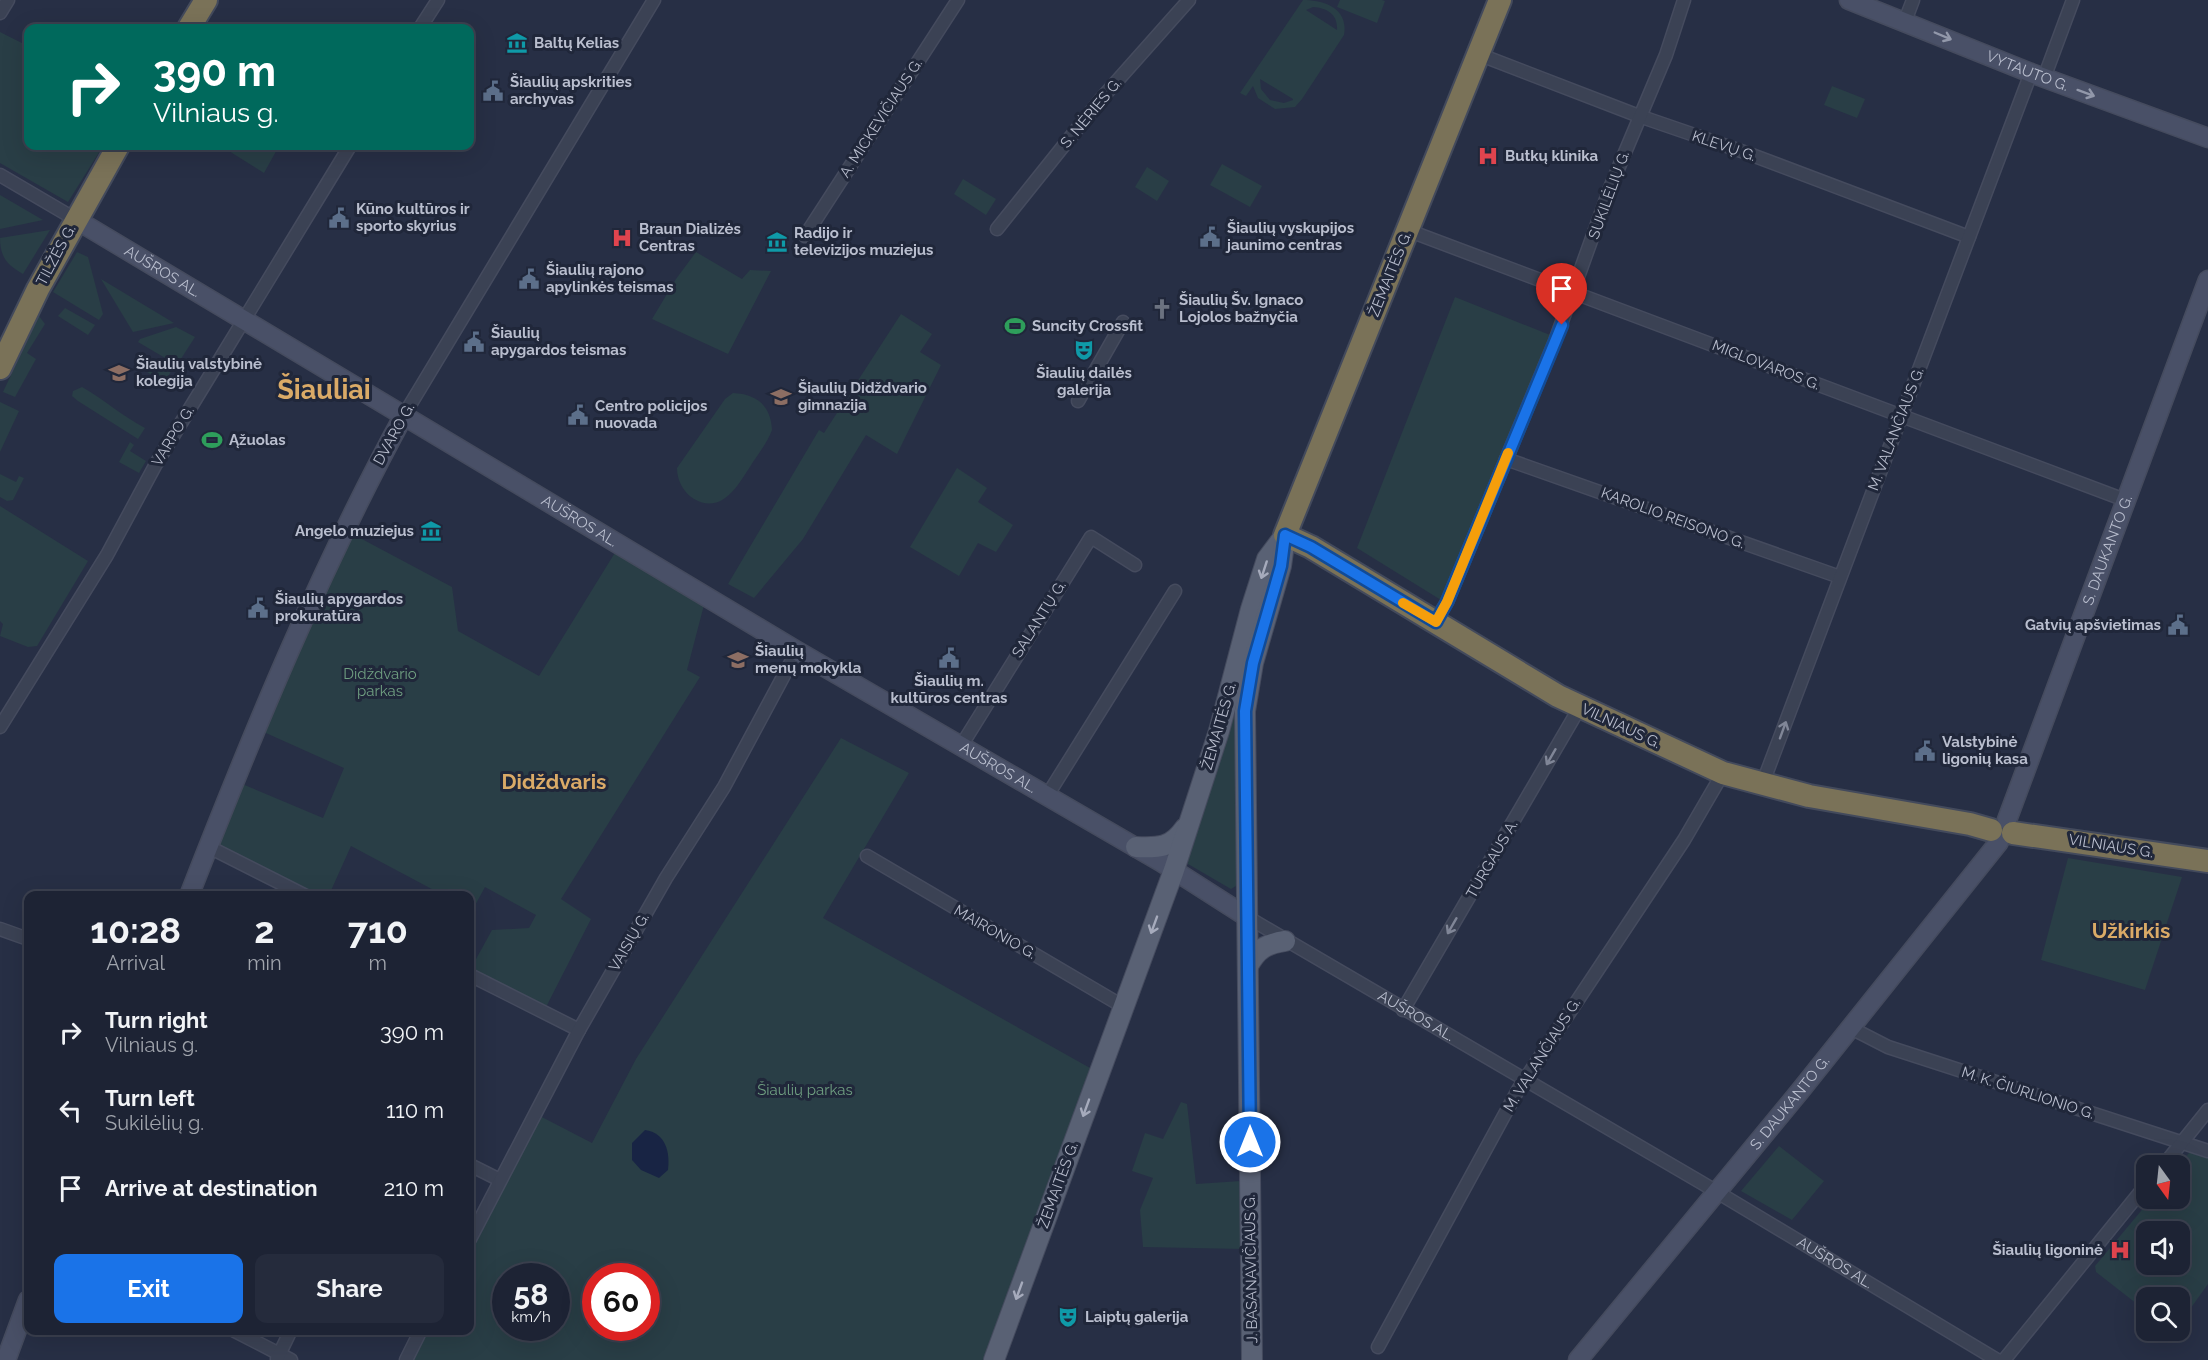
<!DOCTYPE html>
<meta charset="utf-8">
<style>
body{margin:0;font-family:Raleway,sans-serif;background:#252b3c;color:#f1f3f6;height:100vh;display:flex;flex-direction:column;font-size:22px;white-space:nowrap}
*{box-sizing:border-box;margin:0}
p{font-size:20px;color:#a0a4ac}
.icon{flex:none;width:33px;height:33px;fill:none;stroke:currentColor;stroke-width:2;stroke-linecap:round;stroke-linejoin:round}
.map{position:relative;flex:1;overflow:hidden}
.sheet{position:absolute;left:24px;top:891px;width:450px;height:444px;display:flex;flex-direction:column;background:#1d2334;border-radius:12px;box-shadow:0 6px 24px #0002,0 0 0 2px #3b404f}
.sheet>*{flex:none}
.banner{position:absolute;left:24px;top:24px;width:450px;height:126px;border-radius:12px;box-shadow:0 6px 24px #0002,0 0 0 2px #3b404f;background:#00695c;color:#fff;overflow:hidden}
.needle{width:39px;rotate:165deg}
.tools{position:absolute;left:2136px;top:1155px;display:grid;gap:12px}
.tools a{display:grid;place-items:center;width:54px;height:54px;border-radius:12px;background:#1d2334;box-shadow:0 6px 24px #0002,0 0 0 2px #3b404f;font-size:30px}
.speed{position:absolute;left:492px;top:1263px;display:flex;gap:12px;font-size:30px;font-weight:700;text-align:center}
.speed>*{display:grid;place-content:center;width:78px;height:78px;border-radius:50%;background:#1d2334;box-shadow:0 6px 24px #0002,0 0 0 2px #3b404f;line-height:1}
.speed small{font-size:15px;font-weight:400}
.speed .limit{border:9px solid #d22;background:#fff;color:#111}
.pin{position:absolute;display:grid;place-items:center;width:51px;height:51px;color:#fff;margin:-62px -26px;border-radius:50% 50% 50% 0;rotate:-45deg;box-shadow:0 0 6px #0007}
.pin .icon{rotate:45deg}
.me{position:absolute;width:66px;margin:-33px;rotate:0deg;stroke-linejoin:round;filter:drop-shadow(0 0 4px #0008)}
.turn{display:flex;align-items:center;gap:21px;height:126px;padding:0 30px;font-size:27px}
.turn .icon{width:78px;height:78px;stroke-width:2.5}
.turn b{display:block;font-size:42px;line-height:51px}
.eta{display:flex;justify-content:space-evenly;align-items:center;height:102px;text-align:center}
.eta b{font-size:36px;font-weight:700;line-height:42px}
.primary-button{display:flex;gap:12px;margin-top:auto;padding:12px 30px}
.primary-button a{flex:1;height:69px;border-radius:12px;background:#1a73e8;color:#fff;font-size:24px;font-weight:700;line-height:69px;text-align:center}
.primary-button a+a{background:#252b3c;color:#f1f3f6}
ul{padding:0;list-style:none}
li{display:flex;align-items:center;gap:18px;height:78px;padding:0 30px}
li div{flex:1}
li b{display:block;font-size:22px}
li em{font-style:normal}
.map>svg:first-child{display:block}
.green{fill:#293e46;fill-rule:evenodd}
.water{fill:#182444}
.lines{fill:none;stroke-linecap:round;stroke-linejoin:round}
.street-casing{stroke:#454b5e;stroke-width:15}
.secondary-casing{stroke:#454b5e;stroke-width:21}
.primary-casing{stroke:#454b5e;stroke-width:22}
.highway-casing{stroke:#434a5c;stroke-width:26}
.street{stroke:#3b4254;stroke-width:12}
.secondary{stroke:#495067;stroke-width:18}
.primary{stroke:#596174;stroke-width:20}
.highway{stroke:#7a7258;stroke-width:22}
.oneway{stroke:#9298aa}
.oneway2{stroke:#a6abbc}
.oneway3{stroke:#808697}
.route-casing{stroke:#114b97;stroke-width:15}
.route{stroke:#1a73e8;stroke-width:10}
.slow{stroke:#f59e0b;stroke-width:10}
.labels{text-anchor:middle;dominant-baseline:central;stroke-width:6;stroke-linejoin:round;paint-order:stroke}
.poi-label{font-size:15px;font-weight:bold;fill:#b9bece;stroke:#20273a;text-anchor:start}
.street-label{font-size:15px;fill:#b9bece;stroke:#20273a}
.park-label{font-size:15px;fill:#6f9f81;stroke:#20273a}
.district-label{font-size:21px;font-weight:bold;fill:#daaa67;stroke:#20273a}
.town-label{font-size:27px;font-weight:bold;fill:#daaa67;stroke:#20273a}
</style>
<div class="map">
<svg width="2208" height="1360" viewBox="0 0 2208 1360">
<rect width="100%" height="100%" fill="#272f45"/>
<!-- green -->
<g class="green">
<path d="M1303,0C1322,0 1349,7 1344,35L1302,99L1295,107L1275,109L1258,98L1253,86L1246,96L1240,93ZM1313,7C1327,8 1338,14 1337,30L1306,10ZM1260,79L1293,99V100L1284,103L1270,100L1261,89Z"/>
<polygon points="1340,0 1382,0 1385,1 1377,23 1337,7"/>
<polygon points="0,32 28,46 28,146 103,146 68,202 0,163"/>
<polygon points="1832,86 1865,99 1857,118 1824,105"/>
<polygon points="221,146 279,146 264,173"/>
<polygon points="1222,164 1262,186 1250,207 1210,185"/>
<polygon points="1147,167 1169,181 1157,201 1135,187"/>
<polygon points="963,179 996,199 986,215 954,194"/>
<polygon points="0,195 43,220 0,229"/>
<path d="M50,230L23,274C7,265 0,257 0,238Z"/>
<polygon points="77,252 88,257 103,314 99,320 53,292"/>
<polygon points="696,252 742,279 750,270 771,271 728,354 652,319 676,279"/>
<polygon points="101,279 174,323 133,332"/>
<polygon points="1455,297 1550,335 1441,600 1357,548"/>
<polygon points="65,308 95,325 88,335 58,316"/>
<polygon points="901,314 932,334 920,352 941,365 897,454 866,435 803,539 754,598 728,584 819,430 824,433"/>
<polygon points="39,316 45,324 27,353 36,359 15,397 3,392"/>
<polygon points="176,327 195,337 177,365 138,342 140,339"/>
<polygon points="145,355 172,370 164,383 138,366"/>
<path d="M82,387C105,400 122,416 145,428L138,439L78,401L72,396L73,391Z"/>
<path d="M733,393C757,394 771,406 772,430C768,441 760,452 753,462C740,482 723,516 694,499C683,492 677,480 677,468L725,399Z"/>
<polygon points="0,402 19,411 0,452"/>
<polygon points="130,442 134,445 130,451 146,461 139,473 119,462"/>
<polygon points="957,468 987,488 978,502 1013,525 996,552 978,543 959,576 910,547"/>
<polygon points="0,474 16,482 19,476 24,478 13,500 7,501 0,497"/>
<polygon points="0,506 88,561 37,646 28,647 0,636 3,624 0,621"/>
<polygon points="345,530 452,587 458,631 539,676 616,551 704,605 687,670 700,677 561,899 591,919 544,1011 470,970 492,930 529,928 536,915 485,887 472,911 470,910 470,896 443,895 351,846 329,895 306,895 209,847 235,781 323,818 344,768 257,729"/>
<polygon points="1235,709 1238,709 1239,884 1231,889 1188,864 1185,855"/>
<path d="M841,738L909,773L823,918L1099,1073L985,1360H406L421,1331L470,1330V1239L536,1114L592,1143L636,1059ZM506,1276H556V1328H506ZM596,1276H646V1328H596Z"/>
<polygon points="2068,858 2182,877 2145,990 2041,960"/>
<polygon points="1181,1102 1187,1104 1196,1184 1241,1181 1244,1249 1143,1247 1140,1210 1153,1178 1132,1171 1145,1133 1163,1139"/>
<polygon points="1779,1146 1824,1181 1792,1220 1741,1191"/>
<path d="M2190,1152L2208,1158V1284L2180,1323V1298H2146V1311L2096,1272L2095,1266L2151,1199L2180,1198L2178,1165ZM2146,1232H2180V1264H2146Z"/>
</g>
<!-- water -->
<path class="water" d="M645,1130C666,1133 670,1152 668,1170L659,1178L641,1170L632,1160V1143Z"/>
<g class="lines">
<!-- street casing -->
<g class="street-casing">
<g id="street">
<polyline points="0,13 8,0"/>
<polyline points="1905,21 1913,0"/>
<polyline points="420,28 438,0"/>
<polyline points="1478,54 1639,116 1744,152 1969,237"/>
<polyline points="2044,78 2073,0"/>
<polyline points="0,175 75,219"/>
<polyline points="997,229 1101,99 1189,0"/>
<polyline points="1407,230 2125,500"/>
<polyline points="805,236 958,0"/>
<polyline points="1078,401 1123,322"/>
<polyline points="404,415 654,0"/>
<polyline points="1506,459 1840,577"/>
<polyline points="1435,622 1447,602 1555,341 1610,188 1666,55 1684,0"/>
<polyline points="0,727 107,555 156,464 350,146"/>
<polyline points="961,746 1091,537 1135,565"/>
<polyline points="1762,785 2031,73"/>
<polyline points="1047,796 1175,591"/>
<polyline points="209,847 306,896"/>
<polyline points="867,856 1124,1007"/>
<path id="s1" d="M1247,917L1702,1183L1997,1360"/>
<polyline points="0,929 28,939"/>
<polyline points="470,975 579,1030"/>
<polyline points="1403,1010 1580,707"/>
<polyline points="1851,1028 1888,1047 2208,1151"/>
<polyline points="470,1165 500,1180"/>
<polyline points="2163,1166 2208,1110"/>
<polyline points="470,1239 579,1030 666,878 724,787 797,651"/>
<polyline points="233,1330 291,1360"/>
<polyline points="1378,1347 1518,1090 1684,840 1723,773"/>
<polyline points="277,1359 291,1330"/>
<polyline points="406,1360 421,1330"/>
<polyline points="2004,1360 2146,1185"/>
</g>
</g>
<!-- secondary casing -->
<g class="secondary-casing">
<g id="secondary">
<path id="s2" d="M1849,0L2031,73L2208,138"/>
<path id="s3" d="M75,219L797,651L1161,862L1247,917"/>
<path id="s4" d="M2007,820L2208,280"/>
<path d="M189,896C253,732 320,569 404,415"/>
<polyline points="6,1360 28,1300"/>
<path id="s5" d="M1578,1360L1800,1091L1999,842"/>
</g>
</g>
<!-- primary casing -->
<g class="primary-casing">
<g id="primary">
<path d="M1136,847C1159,848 1171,848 1185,828"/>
<path d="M1248,966C1257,949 1266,944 1285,941"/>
<polyline points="994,1360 1174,870 1219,731 1251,609 1267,559 1285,535"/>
<polyline points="1252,1360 1245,711 1253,663 1281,566 1285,537"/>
</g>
</g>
<!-- highway casing -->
<g class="highway-casing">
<g id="highway">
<polyline points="1500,0 1285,535 1311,547 1558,696 1723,773 1809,796 1970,824 1991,830"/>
<polyline points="189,28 206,0"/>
<polyline points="0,368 38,289 118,146"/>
<polyline points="2013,833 2208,861"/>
</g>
</g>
<!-- street -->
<use href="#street" class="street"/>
<!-- secondary -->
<use href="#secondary" class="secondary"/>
<!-- primary -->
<use href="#primary" class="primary"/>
<!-- highway -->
<use href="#highway" class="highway"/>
</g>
<!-- one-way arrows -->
<defs><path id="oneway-shaft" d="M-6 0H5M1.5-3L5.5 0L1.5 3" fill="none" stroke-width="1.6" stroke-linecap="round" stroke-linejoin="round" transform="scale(1.5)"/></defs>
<g class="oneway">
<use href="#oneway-shaft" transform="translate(1943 36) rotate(23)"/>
<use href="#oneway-shaft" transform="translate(2086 93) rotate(20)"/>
</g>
<g class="oneway2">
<use href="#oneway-shaft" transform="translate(1264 570) rotate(108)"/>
<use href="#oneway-shaft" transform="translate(1154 925) rotate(110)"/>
<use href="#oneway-shaft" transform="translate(1086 1108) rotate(110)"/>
<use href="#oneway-shaft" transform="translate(1019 1291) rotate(110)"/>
</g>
<g class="oneway3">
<use href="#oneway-shaft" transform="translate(1783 730) rotate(-70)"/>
<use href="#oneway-shaft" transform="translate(1551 757) rotate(120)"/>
<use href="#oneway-shaft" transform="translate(1452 926) rotate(120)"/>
</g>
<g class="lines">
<!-- route casing -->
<g class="route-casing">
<polyline id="route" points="1250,1142 1245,711 1253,663 1281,566 1285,535 1311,547 1436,622 1447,602 1562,325"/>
</g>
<!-- route -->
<use href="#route" class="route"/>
<!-- slow -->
<polyline class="slow" points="1403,603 1436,622 1447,602 1508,453"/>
</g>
<!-- icons -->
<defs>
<g id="museum-bare" transform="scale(1.62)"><path d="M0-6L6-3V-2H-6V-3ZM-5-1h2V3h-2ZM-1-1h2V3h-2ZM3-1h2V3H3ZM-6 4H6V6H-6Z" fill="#0f9aa8" stroke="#20273a" stroke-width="2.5" paint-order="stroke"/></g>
<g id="civic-bare" transform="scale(1.62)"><path d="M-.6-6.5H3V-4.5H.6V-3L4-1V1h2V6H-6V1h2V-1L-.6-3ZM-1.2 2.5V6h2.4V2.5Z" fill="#5c6f8a" stroke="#20273a" stroke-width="2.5" paint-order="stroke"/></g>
<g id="hospital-bare" transform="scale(1.62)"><path d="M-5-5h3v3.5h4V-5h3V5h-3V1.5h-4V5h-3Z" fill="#e0444e" stroke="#20273a" stroke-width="2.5" paint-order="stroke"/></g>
<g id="church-bare" transform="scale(1.62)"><path d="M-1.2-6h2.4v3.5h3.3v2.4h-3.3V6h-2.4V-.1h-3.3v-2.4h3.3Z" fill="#6b7280" stroke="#20273a" stroke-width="2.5" paint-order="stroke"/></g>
<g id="stadium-bare" transform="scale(1.62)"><path d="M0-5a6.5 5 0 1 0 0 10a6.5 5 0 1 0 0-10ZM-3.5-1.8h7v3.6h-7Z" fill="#2e9e5b" stroke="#20273a" stroke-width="2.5" paint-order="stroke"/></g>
<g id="theatre-bare" transform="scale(1.62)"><path d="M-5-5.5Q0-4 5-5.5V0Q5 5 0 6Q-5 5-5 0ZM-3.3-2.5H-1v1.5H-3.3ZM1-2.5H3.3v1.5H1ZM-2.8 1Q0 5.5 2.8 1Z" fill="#0f9aa8" stroke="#20273a" stroke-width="2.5" paint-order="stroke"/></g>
<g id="university-bare" transform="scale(1.62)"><path d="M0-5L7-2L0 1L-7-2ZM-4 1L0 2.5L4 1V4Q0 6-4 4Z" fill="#8d6e63" stroke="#20273a" stroke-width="2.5" paint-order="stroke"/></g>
<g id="school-bare" transform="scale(1.62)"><path d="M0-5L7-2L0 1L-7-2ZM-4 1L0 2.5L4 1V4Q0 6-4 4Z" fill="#8d6e63" stroke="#20273a" stroke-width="2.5" paint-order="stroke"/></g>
</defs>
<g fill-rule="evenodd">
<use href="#museum-bare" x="517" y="43"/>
<use href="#civic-bare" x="493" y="91"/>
<use href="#hospital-bare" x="1488" y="156"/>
<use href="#civic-bare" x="339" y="218"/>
<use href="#civic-bare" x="1210" y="237"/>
<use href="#hospital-bare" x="622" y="238"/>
<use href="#museum-bare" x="777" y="242"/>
<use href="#civic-bare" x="529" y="279"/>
<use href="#church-bare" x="1162" y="309"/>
<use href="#stadium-bare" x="1015" y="326"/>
<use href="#civic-bare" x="474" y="342"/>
<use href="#theatre-bare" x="1084" y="350"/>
<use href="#university-bare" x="119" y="373"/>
<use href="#school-bare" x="781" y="397"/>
<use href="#civic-bare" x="578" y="415"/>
<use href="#stadium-bare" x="212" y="440"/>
<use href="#museum-bare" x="431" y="531"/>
<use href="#civic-bare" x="258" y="608"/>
<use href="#civic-bare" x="2178" y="625"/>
<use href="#civic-bare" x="949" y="658"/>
<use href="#school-bare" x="738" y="660"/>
<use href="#civic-bare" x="1925" y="751"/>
<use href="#hospital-bare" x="2120" y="1250"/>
<use href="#theatre-bare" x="1068" y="1317"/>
</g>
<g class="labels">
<!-- poi labels -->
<g class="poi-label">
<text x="534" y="43">Baltų Kelias</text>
<text x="510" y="82">Šiaulių apskrities<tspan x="510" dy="17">archyvas</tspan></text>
<text x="1505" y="156">Butkų klinika</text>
<text x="356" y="209">Kūno kultūros ir<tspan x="356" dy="17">sporto skyrius</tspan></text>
<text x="1227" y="228">Šiaulių vyskupijos<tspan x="1227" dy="17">jaunimo centras</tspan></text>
<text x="639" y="229">Braun Dializės<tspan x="639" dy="17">Centras</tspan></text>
<text x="794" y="233">Radijo ir<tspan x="794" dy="17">televizijos muziejus</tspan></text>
<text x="546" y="270">Šiaulių rajono<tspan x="546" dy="17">apylinkės teismas</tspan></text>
<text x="1179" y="300">Šiaulių Šv. Ignaco<tspan x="1179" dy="17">Lojolos bažnyčia</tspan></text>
<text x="1032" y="326">Suncity Crossfit</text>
<text x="491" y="333">Šiaulių<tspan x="491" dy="17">apygardos teismas</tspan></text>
<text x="136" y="364">Šiaulių valstybinė<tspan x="136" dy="17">kolegija</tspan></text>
<text x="1084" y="373" text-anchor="middle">Šiaulių dailės<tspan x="1084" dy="17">galerija</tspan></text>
<text x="798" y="388">Šiaulių Didždvario<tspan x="798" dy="17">gimnazija</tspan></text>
<text x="595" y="406">Centro policijos<tspan x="595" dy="17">nuovada</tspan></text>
<text x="229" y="440">Ąžuolas</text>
<text x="414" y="531" text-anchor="end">Angelo muziejus</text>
<text x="275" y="599">Šiaulių apygardos<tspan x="275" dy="17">prokuratūra</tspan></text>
<text x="2161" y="625" text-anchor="end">Gatvių apšvietimas</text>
<text x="755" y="651">Šiaulių<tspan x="755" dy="17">menų mokykla</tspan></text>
<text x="949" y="681" text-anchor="middle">Šiaulių m.<tspan x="949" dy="17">kultūros centras</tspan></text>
<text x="1942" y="742">Valstybinė<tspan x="1942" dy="17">ligonių kasa</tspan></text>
<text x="2103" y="1250" text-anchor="end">Šiaulių ligoninė</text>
<text x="1085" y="1317">Laiptų galerija</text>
</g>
<!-- street labels -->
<g class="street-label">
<text stroke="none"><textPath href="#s2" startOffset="192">VYTAUTO G.</textPath></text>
<text transform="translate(1091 113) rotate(-50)">S. NĖRIES G.</text>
<text transform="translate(881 118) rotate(-57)">A. MICKEVIČIAUS G.</text>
<text transform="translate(1724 146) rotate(19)">KLEVŲ G.</text>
<text transform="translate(1609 195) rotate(-70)">SUKILĖLIŲ G.</text>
<text transform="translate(56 255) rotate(-62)">TILŽĖS G.</text>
<text stroke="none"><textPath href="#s3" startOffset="102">AUŠROS AL.</textPath></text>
<text transform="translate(1390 274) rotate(-68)">ŽEMAITĖS G.</text>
<text transform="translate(1766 365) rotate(21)">MIGLOVAROS G.</text>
<text transform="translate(1896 429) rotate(-69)">M. VALANČIAUS G.</text>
<text transform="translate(394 434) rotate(-61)">DVARO G.</text>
<text transform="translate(173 436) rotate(-59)">VARPO G.</text>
<text transform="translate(1673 518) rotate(20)">KAROLIO REISONO G.</text>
<text stroke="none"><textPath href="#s3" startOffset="588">AUŠROS AL.</textPath></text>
<text stroke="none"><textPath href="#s4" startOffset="288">S. DAUKANTO G.</textPath></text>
<text transform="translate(1039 619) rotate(-58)">SALANTŲ G.</text>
<text transform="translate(1219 726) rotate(-74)">ŽEMAITĖS G.</text>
<text transform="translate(1621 726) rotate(25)">VILNIAUS G.</text>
<text stroke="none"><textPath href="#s3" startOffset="1074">AUŠROS AL.</textPath></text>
<text transform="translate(2111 846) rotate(9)">VILNIAUS G.</text>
<text transform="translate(1492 859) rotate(-60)">TURGAUS A.</text>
<text transform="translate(995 932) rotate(30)">MAIRONIO G.</text>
<text transform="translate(629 942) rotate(-60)">VAISIŲ G.</text>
<text stroke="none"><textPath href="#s1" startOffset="196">AUŠROS AL.</textPath></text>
<text transform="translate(1542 1055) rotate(-58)">M. VALANČIAUS G.</text>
<text transform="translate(2028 1093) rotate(18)">M. K. ČIURLIONIO G.</text>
<text stroke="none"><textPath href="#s5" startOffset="333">S. DAUKANTO G.</textPath></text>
<text transform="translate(1058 1185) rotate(-70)">ŽEMAITĖS G.</text>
<text stroke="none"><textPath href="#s1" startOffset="682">AUŠROS AL.</textPath></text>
<text transform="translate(1251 1269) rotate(-91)">J. BASANAVIČIAUS G.</text>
</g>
<!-- park labels -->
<g class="park-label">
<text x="380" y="674">Didždvario<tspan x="380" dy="17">parkas</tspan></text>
<text x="805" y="1090">Šiaulių parkas</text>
</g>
<!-- district labels -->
<g class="district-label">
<text x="554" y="781">Didždvaris</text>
<text x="2131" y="930">Užkirkis</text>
</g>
<!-- town labels -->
<g class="town-label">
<text x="324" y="389">Šiauliai</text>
</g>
</g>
</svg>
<div class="tools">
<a><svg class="needle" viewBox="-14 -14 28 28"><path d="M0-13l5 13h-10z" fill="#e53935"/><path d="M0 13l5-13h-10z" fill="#a0a4ac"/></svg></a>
<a><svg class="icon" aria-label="sound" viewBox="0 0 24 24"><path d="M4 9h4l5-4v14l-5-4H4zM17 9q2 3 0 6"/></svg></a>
<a><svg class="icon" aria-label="search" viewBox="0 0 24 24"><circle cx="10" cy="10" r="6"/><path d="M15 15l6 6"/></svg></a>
</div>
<div class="speed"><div>58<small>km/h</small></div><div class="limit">60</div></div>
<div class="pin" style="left:1562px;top:325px;background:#d93025"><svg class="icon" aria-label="arrive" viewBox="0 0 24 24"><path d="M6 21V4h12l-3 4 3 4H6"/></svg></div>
<svg class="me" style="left:1250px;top:1142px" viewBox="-20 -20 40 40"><circle r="17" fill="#1a73e8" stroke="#fff" stroke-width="3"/><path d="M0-11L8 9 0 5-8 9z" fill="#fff"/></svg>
<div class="banner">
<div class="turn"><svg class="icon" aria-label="right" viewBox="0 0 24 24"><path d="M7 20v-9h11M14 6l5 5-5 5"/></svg><div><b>390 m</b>Vilniaus g.</div></div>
</div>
<section class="sheet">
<div class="eta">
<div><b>10:28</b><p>Arrival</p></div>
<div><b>2</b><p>min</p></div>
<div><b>710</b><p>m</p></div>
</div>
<ul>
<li><svg class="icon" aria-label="right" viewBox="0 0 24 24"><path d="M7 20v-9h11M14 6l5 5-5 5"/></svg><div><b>Turn right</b><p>Vilniaus g.</p></div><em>390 m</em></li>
<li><svg class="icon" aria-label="left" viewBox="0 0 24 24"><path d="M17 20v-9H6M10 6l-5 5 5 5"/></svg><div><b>Turn left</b><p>Sukilėlių g.</p></div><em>110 m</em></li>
<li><svg class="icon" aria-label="arrive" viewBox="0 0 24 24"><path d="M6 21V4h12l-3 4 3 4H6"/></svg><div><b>Arrive at destination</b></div><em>210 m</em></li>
</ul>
<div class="primary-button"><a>Exit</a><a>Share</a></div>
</section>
</div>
